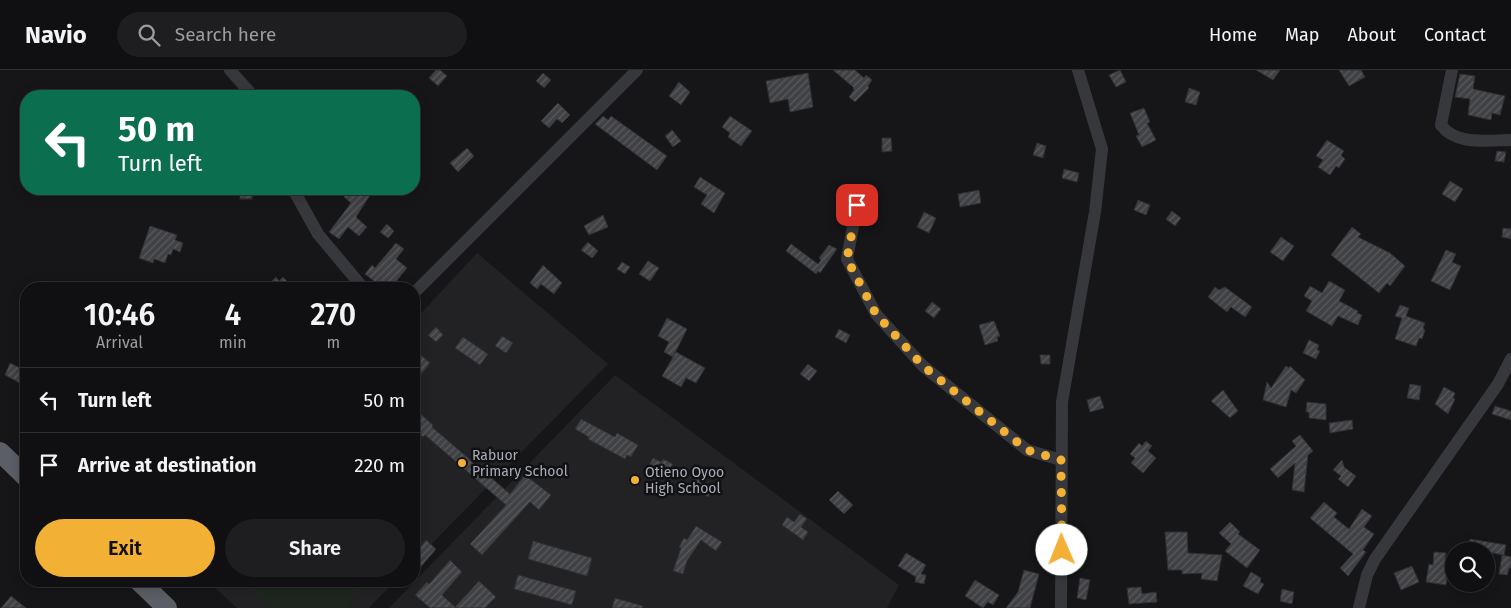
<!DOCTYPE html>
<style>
body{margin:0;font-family:"Fira Sans",sans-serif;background:#1e1e20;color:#f1f3f6;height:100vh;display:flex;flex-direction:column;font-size:19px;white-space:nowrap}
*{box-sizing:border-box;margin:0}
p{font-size:16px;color:#9c9d9f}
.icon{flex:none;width:28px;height:28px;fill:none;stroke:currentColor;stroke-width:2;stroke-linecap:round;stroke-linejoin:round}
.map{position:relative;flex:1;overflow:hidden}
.sheet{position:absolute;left:20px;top:212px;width:400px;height:305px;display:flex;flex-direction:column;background:#101012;border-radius:20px;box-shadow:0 2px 12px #0003,0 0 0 1px #303032}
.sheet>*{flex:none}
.banner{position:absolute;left:20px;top:20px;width:400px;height:105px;border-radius:20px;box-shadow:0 2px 12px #0003,0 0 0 1px #303032;background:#0b6e4f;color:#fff;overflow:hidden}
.tools{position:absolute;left:1445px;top:472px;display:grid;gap:10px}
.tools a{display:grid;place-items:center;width:50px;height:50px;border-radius:50%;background:#101012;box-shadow:0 2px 12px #0003,0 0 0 1px #303032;font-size:25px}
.pin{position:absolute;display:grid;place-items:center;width:42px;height:42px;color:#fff;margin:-21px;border-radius:10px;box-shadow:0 2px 8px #0006}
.me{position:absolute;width:55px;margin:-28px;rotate:359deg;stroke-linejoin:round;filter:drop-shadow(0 0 4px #0008)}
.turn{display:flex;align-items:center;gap:18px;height:105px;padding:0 15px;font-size:22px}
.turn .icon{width:65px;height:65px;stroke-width:2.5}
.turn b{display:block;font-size:35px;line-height:42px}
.eta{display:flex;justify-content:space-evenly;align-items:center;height:85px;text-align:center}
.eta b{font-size:30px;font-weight:600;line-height:35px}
.action{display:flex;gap:10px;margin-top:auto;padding:10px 15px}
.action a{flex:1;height:58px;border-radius:30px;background:#f2b134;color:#111;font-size:20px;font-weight:600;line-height:58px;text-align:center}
.action a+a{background:#1e1e20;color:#f1f3f6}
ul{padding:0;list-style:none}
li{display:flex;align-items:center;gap:15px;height:65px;padding:0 15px;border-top:1px solid #303032}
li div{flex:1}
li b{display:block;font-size:19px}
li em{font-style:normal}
header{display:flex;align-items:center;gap:30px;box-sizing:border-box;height:70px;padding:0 25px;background:#101012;border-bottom:1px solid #303032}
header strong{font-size:24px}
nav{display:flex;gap:28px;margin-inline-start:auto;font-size:18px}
.search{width:350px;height:45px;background:#1e1e20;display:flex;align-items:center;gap:12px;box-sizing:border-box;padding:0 18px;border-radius:28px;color:#9c9d9f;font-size:19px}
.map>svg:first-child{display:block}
.built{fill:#222225}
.grass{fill:#1e261f}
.building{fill:url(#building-hatch);stroke:#303034}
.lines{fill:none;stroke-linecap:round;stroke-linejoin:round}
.minor{stroke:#37383d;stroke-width:12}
.trunk{stroke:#5b5e65;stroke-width:20}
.route{stroke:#f2b134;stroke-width:9;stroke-dasharray:0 16.2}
.poi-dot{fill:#f2b134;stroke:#111113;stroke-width:2}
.labels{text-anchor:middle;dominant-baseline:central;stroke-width:5;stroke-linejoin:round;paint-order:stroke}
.poi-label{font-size:14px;fill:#a8adb8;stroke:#111113;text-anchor:start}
</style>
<header>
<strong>Navio</strong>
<div class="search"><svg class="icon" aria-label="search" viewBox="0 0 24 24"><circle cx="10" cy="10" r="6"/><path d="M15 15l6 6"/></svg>Search here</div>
<nav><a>Home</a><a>Map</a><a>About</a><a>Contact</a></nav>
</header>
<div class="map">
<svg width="1511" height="538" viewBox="0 0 1511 538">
<defs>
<pattern id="building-hatch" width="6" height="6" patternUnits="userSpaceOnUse" patternTransform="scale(1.25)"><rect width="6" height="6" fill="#404145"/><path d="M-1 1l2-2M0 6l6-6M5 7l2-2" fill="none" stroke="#595a5e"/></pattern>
</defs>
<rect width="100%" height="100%" fill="#161618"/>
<!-- built -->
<g class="built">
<polygon points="477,183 608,294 414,492 414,251"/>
<polygon points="615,305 899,515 887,538 389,538"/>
<polygon points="208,511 395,511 369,538 237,538"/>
</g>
<!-- grass -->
<polygon class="grass" points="244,511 370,511 345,538 271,538"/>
<!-- building -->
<g class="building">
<polygon points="436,0 440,0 447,6 438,16 429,8"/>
<polygon points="833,0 855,0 864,8 866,5 872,10 868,16 869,18 855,32 849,27 854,20 853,17"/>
<polygon points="1120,0 1126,12 1116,17 1109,5"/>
<polygon points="1256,0 1280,0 1273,10"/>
<polygon points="1339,0 1361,0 1365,7 1349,16"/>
<polygon points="543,3 551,10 544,18 536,11"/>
<polygon points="808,3 813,37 790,42 788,29 770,33 766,11"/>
<polygon points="1460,4 1475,6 1473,19 1505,26 1500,45 1492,43 1491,50 1468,45 1470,29 1455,27"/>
<polygon points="679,12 690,22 681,35 669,26"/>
<polygon points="1189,18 1200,22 1196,35 1185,32"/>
<polygon points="558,33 570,45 562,53 557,49 549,58 541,51"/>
<polygon points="1144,38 1150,52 1147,53 1156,70 1142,77 1136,66 1139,65 1130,43"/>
<polygon points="603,46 608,50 611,46 667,86 657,100 595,54"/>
<polygon points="730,46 752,61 741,76 728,67 730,63 722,57"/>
<polygon points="672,60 681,71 673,77 665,66"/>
<polygon points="882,68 891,68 892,81 882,82"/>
<polygon points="1327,70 1344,81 1341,85 1345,89 1339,98 1336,96 1330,105 1318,97 1323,90 1316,86"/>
<polygon points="1037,73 1046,76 1043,88 1033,85"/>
<polygon points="467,78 474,86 458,102 450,93"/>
<polygon points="1497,81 1506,82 1504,92 1495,91"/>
<polygon points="1064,99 1079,103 1077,112 1062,108"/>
<polygon points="700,107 725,123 714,143 701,134 707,125 694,117"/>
<polygon points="1450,111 1463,119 1455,132 1442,124"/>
<polygon points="349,119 354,123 357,119 374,119 356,147 367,157 359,166 348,157 339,169 329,162 351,133 344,127"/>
<rect x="240" y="120" width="12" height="9"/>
<polygon points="979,120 981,133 960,137 958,124"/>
<polygon points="1138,130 1150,135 1146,145 1134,140"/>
<polygon points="1172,141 1181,148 1175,156 1166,149"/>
<polygon points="924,142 936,148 929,163 917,157"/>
<polygon points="603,145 608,157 589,165 584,156"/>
<polygon points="387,154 394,161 388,168 380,162"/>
<polygon points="150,156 177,165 175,170 183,173 180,182 173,179 171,185 168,184 165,193 154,189 153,193 139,188"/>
<polygon points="1352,157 1361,164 1358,167 1390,183 1405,196 1390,216 1387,213 1379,223 1331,185"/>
<polygon points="1503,158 1511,159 1511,169 1502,167"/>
<polygon points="1281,167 1294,176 1283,191 1270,182"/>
<polygon points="588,172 598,181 592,188 581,180"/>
<polygon points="396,173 404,179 396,189 407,198 390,219 384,219 365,204 372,195 375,198"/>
<polygon points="791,174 818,194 821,190 819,188 829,175 837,179 820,203 818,201 816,204 786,181"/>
<polygon points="1446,180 1456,184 1452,192 1461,196 1450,220 1431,211"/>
<polygon points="648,191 659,198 650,211 639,204"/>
<polygon points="622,192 630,197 625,204 617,199"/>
<polygon points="543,195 562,213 554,224 541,214 537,219 530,213"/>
<polygon points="276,207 279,211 283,207 294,219 264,219"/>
<polygon points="1329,211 1345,220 1339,231 1358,241 1357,243 1362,245 1358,255 1338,246 1332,256 1306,241 1312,231 1304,226 1310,216 1322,223"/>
<polygon points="1215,217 1219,220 1225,217 1252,237 1245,247 1231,237 1227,242 1208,227"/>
<polygon points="932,232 941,239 934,248 925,241"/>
<polygon points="1400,235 1409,238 1406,246 1425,253 1423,258 1425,260 1422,269 1419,268 1416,276 1395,269 1402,248 1395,246"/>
<polygon points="667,248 687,259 673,287 664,282 669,272 658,266"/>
<polygon points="994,251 1000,266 997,267 998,271 985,275 979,255"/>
<polygon points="436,257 443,265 436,272 428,265"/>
<polygon points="839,259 850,265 846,273 835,267"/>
<polygon points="502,266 513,273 506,283 495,276"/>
<polygon points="463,267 488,284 480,295 455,278"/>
<polygon points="1309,270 1319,275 1317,280 1320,281 1316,289 1303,283"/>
<polygon points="414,279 430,293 414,313"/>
<polygon points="676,282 705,298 696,313 686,308 681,317 662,306"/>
<polygon points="1040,285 1050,285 1050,294 1041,294"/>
<polygon points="10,293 26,301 20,313 5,305"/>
<polygon points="808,294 817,301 809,311 800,304"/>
<polygon points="1286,296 1289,298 1290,296 1305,310 1296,323 1291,320 1286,337 1263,330 1267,312 1271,318"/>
<polygon points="1410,314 1421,316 1419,330 1407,328"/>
<polygon points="1444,317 1455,323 1453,328 1455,329 1448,344 1435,334"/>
<polygon points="1223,320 1238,341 1230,348 1211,331"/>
<polygon points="1100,326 1104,338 1090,342 1087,330"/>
<polygon points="1307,332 1326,334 1326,350 1309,348 1309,342 1306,342"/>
<polygon points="1495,336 1511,341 1511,350 1492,344"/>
<polygon points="414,338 433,355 432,357 510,424 525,405 551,425 539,440 530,432 482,485 470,474 506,435 425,365 423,367 414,359"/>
<polygon points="581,349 615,367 617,363 638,375 631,387 627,385 625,389 588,369 589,367 575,359"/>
<polygon points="1352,350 1353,359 1330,363 1329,353"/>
<polygon points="1300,365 1313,381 1308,385 1304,422 1292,420 1295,393 1278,408 1270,399 1296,376 1292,371"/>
<polygon points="1146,371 1152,376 1148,381 1156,388 1143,403 1131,393 1135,388 1130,384 1139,373 1142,376"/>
<polygon points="653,388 661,392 663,389 673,394 671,397 676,400 670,410 648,397"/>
<polygon points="1342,390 1344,397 1356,406 1348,417 1338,409 1341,406 1333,400"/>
<polygon points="695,408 714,417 708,427 690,418"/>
<polygon points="838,421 853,435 844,444 829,430"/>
<polygon points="1324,432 1337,443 1334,447 1349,459 1362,439 1372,446 1364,457 1374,464 1363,480 1366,482 1348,506 1340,498 1353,484 1310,448"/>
<polygon points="800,444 807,449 801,457 808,462 803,470 782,455 787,447 794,452"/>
<polygon points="1230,452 1240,462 1238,464 1260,480 1247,498 1225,481 1231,474 1219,463"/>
<polygon points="696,456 722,472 716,481 701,470 687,491 683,504 673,501 681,478 679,477 684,468 687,470"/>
<polygon points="1165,462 1187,462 1188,483 1222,485 1217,511 1201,509 1202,503 1182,504 1182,500 1168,500"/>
<polygon points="1470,469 1506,475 1504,485 1468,479"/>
<polygon points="426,470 436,479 414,505 414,485"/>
<polygon points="533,471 592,488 587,506 528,489"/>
<polygon points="1434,482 1446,483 1445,496 1449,497 1446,515 1426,512 1429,494 1433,495"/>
<polygon points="906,483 926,495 921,504 926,505 924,514 915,512 916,507 898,496"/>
<polygon points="1502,485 1511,487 1511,498 1509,498 1507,505 1499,504"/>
<polygon points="450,490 462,502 442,525 455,537 479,511 496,527 485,538 430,538 415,525 427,512 429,514"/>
<polygon points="1412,496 1419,512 1401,520 1394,503"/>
<polygon points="1024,500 1039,504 1030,538 1006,538 1018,522"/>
<polygon points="1251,502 1261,508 1260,512 1264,514 1258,524 1243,516"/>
<polygon points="518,505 576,521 572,535 514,519"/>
<polygon points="1080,508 1090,510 1086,530 1077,528"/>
<polygon points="975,510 999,525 993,535 988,532 983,538 965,526"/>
<polygon points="1141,517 1142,524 1156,522 1157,532 1129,534 1127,518"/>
<polygon points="1282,519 1294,522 1292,534 1280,531"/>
<polygon points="11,526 26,538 1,538"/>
<polygon points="615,528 643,536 642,538 612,538"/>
</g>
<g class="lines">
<!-- minor -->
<g class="minor">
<polyline points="230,0 253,26"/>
<path d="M1452,0L1441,55C1456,76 1488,70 1511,70"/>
<polyline points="293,119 318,164 364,219"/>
<polyline points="857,135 847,189 876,244 923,296 1027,380 1061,390"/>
<polyline points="414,223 637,0"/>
<polyline points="1061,538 1062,332 1095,142 1102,79 1078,0"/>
<polyline points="1359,538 1367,505 1375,489 1498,314 1511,289"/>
</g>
<!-- trunk -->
<g class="trunk">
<polyline points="0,382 26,407"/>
<polyline points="139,511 167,538"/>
</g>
</g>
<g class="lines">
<!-- route -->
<polyline class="route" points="857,135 847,189 876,244 923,296 1027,380 1061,390 1062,480"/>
</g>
<!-- markers -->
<g class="poi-dot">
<circle cx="462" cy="393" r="5"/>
<circle cx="635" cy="410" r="5"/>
</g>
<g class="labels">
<!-- poi labels -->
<g class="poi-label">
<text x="472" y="385">Rabuor<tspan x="472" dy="16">Primary School</tspan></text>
<text x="645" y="402">Otieno Oyoo<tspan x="645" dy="16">High School</tspan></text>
</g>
</g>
</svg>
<div class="tools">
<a><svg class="icon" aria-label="search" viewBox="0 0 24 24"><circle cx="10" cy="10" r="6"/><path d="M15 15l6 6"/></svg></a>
</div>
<div class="pin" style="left:857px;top:135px;background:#d93025"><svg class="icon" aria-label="arrive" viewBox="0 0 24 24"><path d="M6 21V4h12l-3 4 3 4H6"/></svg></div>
<svg class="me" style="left:1062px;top:480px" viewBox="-20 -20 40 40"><circle r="19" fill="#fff"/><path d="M0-13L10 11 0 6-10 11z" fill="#f2b134"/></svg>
<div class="banner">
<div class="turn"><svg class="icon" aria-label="left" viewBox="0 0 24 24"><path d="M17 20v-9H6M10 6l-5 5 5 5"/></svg><div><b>50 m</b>Turn left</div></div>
</div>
<section class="sheet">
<div class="eta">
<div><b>10:46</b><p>Arrival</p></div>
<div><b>4</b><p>min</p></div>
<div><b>270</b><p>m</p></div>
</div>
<ul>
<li><svg class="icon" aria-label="left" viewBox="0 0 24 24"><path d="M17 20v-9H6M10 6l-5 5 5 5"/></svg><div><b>Turn left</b></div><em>50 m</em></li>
<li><svg class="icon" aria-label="arrive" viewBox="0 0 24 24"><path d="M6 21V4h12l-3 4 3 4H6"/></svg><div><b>Arrive at destination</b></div><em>220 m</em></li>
</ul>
<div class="action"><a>Exit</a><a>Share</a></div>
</section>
</div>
